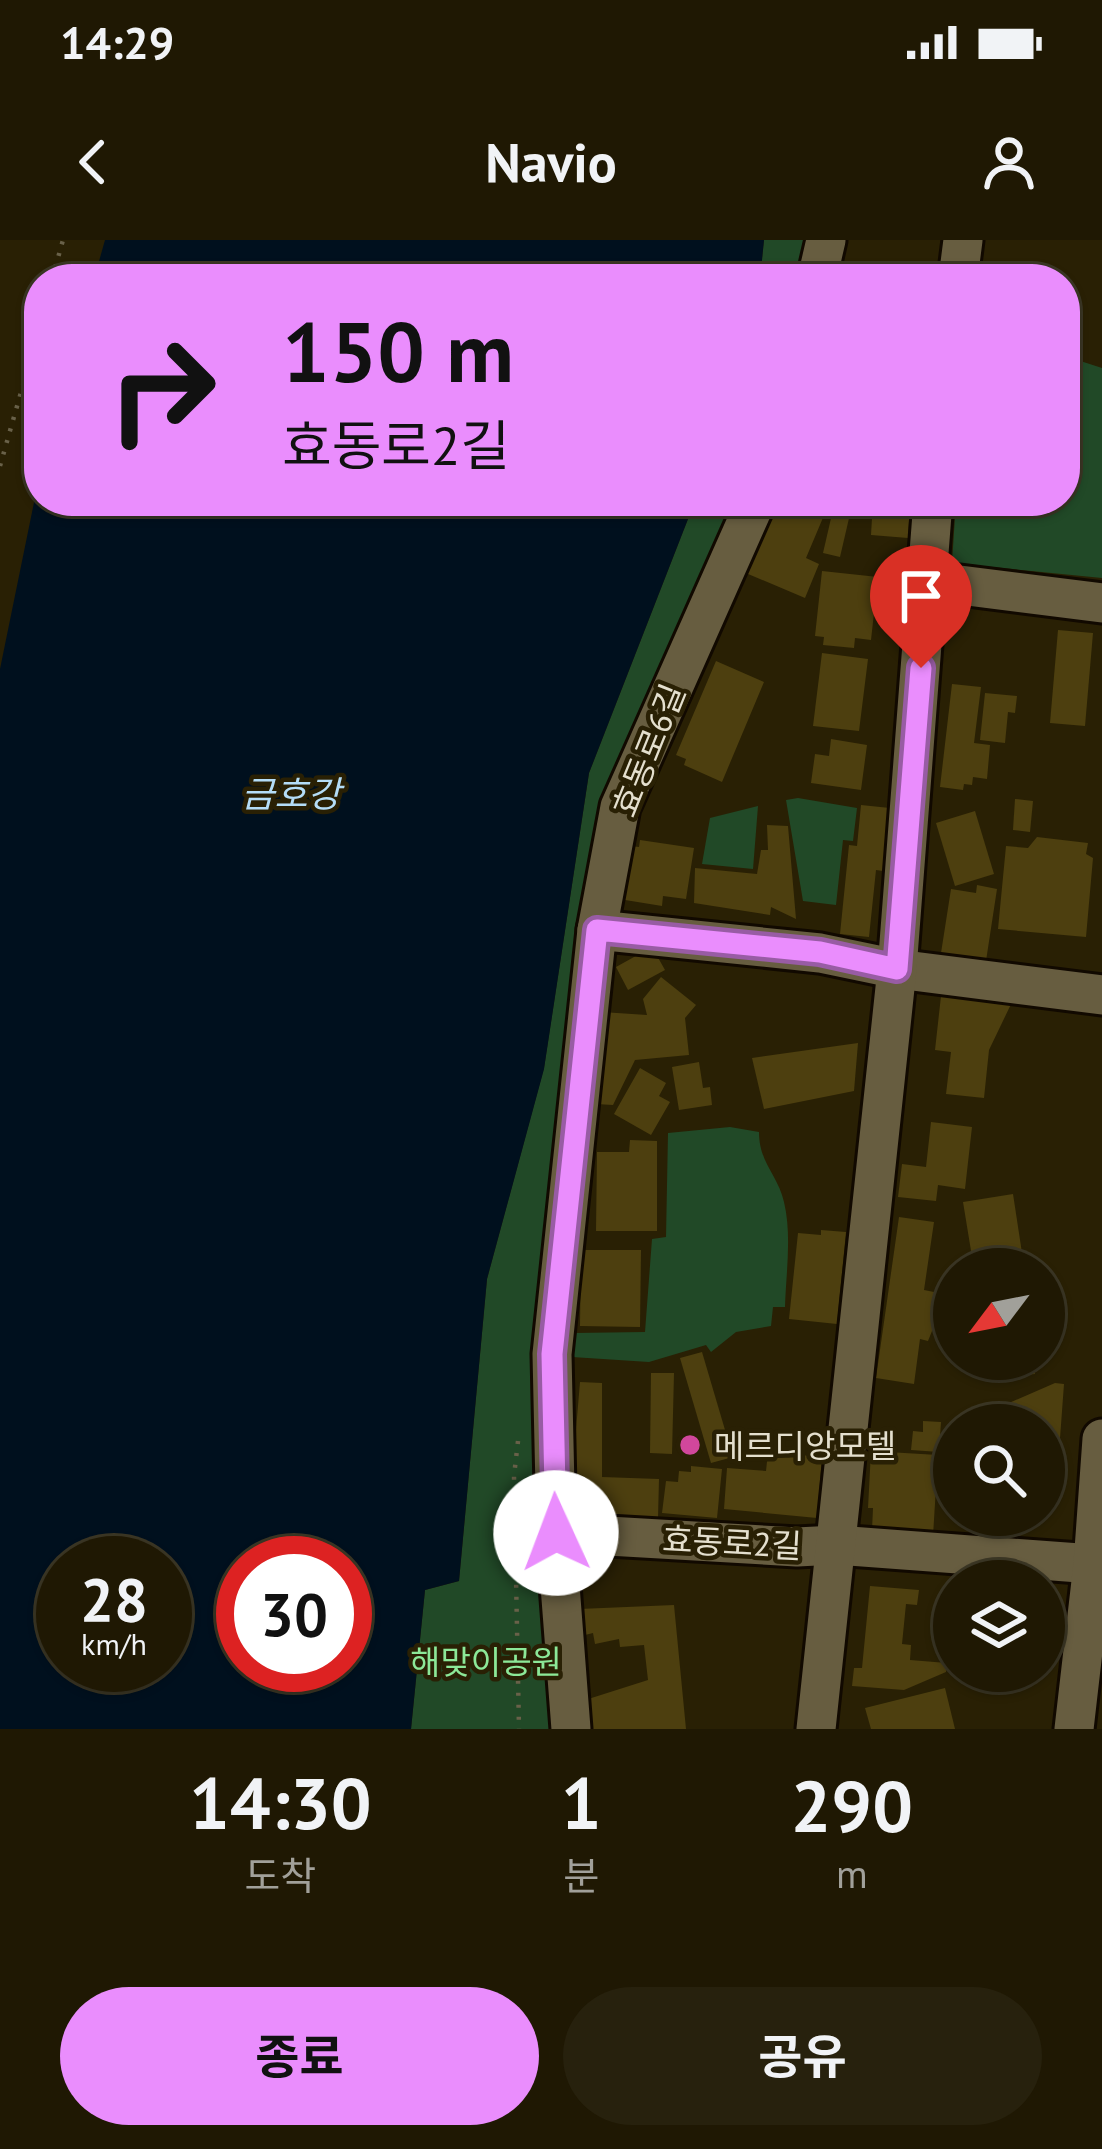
<!DOCTYPE html>
<html lang="ko">
<meta charset="utf-8">
<style>
body{margin:0;font-family:"PT Sans","Noto Sans KR",sans-serif;background:#27210d;color:#f1f3f6;height:100vh;display:flex;flex-direction:column;font-size:45px;white-space:nowrap}
*{box-sizing:border-box;margin:0}
p{font-size:39px;color:#a1a09a}
.icon{flex:none;width:66px;height:66px;fill:none;stroke:currentColor;stroke-width:2;stroke-linecap:round;stroke-linejoin:round}
.map{position:relative;height:1489px;overflow:hidden}
.drawer{display:flex;flex-direction:column;background:#1f1803;flex:1}
.drawer>*{flex:none}
.guide{position:absolute;left:24px;top:24px;width:1056px;height:252px;border-radius:48px;box-shadow:0 3px 9px #0004,0 0 0 3px #3c3725;background:#ea8dfd;color:#111;overflow:hidden}
.needle{width:78px;rotate:238deg}
.controls{position:absolute;left:933px;top:1008px;display:grid;gap:24px}
.controls a{display:grid;place-items:center;width:132px;height:132px;border-radius:50%;background:#1f1803;box-shadow:0 3px 9px #0004,0 0 0 3px #3c3725;font-size:60px}
.speed{position:absolute;left:36px;top:1296px;display:flex;gap:24px;font-size:60px;font-weight:700;text-align:center}
.speed>*{display:grid;place-content:center;width:156px;height:156px;border-radius:50%;background:#1f1803;box-shadow:0 3px 9px #0004,0 0 0 3px #3c3725;line-height:1}
.speed small{font-size:30px;font-weight:400}
.speed .limit{border:18px solid #d22;background:#fff;color:#111}
.pin{position:absolute;display:grid;place-items:center;width:102px;height:102px;color:#fff;margin:-123px -51px;border-radius:50% 50% 50% 0;rotate:-45deg;box-shadow:0 0 12px #0007}
.pin .icon{rotate:45deg}
.me{position:absolute;width:132px;margin:-66px;rotate:358deg;stroke-linejoin:round;filter:drop-shadow(0 0 9px #0008)}
.turn{display:flex;align-items:center;gap:42px;height:252px;padding:0 60px;font-size:54px}
.turn .icon{width:156px;height:156px;stroke-width:2.5}
.turn b{display:block;font-size:84px;line-height:102px}
.eta{display:flex;justify-content:space-evenly;align-items:center;height:204px;text-align:center}
.eta b{font-size:72px;font-weight:700;line-height:84px}
.action{display:flex;gap:24px;margin-top:auto;padding:24px 60px}
.action a{flex:1;height:138px;border-radius:72px;background:#ea8dfd;color:#111;font-size:48px;font-weight:700;line-height:138px;text-align:center}
.action a+a{background:#27210d;color:#f1f3f6}
.status{display:flex;justify-content:space-between;align-items:center;height:84px;padding:0 60px;background:#1f1803;direction:ltr}
.status svg{height:33px;fill:currentColor}
header{display:flex;justify-content:space-between;align-items:center;height:156px;padding:0 60px;background:#1f1803;font-size:54px;font-weight:700}
.map>svg:first-child{display:block}
.green{fill:#214927}
.water{fill:#00101e;fill-rule:evenodd}
.building{fill:#4d3f0f}
.lines{fill:none;stroke-linecap:round;stroke-linejoin:round}
.minor-casing{stroke:#110900;stroke-width:45}
.path{stroke:#696149;stroke-width:4.5;stroke-dasharray:3 9;stroke-linecap:butt}
.minor{stroke:#675d40;stroke-width:39}
.route-casing{stroke:#985ca4;stroke-width:30}
.route{stroke:#ea8dfd;stroke-width:21}
.hotel-dot{fill:#d1479c;stroke:#292004;stroke-width:4.5}
.labels{text-anchor:middle;dominant-baseline:central;stroke-width:9;stroke-linejoin:round;paint-order:stroke}
.street-label{font-size:33px;fill:#e4dfce;stroke:#292004}
.poi-label{font-size:33px;fill:#e4dfce;stroke:#292004;text-anchor:start}
.park-label{font-size:33px;fill:#8ce898;stroke:#292004}
.water-label{font-size:36px;font-style:italic;fill:#b4ddf7;stroke:#292004}
</style>
<div class="status"><b>14:29</b><svg viewBox="0 0 49 12"><path d="M0 12V9h3v3zM5 12V6h3v6zM10 12V3h3v9zM15 12V0h3v12zM26 1h20v11H26zM47 4h2v5h-2z"/></svg></div>
<header><svg class="icon" aria-label="back" viewBox="0 0 24 24"><path d="M15 5l-7 7 7 7"/></svg>Navio<svg class="icon" aria-label="person" viewBox="0 0 24 24"><circle cx="12" cy="8" r="4"/><path d="M4 21q1-7 8-7t8 7"/></svg></header>
<div class="map">
<svg width="1102" height="1489" viewBox="0 0 1102 1489">
<rect width="100%" height="100%" fill="#292004"/>
<!-- green -->
<g class="green">
<polygon points="764,0 815,0 808,39 760,39"/>
<polygon points="1065,116 1102,128 1102,338 952,323 956,261 1065,261"/>
<polygon points="695,261 756,261 611,562 559,968 560,1489 411,1489 425,1350 459,1341 487,1039 544,828 589,533"/>
<polygon points="798,558 857,568 853,601 843,600 836,665 803,661 786,560"/>
<polygon points="758,566 753,629 702,624 710,578"/>
<path d="M730,887L759,892C759,923 778,935 784,962C792,995 786,1033 785,1067H773L771,1086L736,1092L711,1112L706,1105L649,1122L572,1117L574,1093L645,1092L652,999L666,997L668,893Z"/>
</g>
<!-- water -->
<g class="water">
<polygon points="105,0 764,0 760,39 94,39"/>
<path d="M39,238V261H695L589,533L544,829L487,1039L459,1341L425,1350L411,1489H0V429ZM63,1323H165V1425H63ZM243,1323H345V1425H243Z"/>
</g>
<!-- building -->
<g class="building">
<polygon points="771,261 797,261 825,273 806,318 819,324 805,358 741,331"/>
<polygon points="835,261 853,261 840,317 823,313"/>
<polygon points="873,261 902,261 902,265 910,265 908,298 871,295"/>
<polygon points="822,331 878,337 871,400 855,398 854,408 823,405 824,397 815,396"/>
<polygon points="1058,390 1093,393 1085,486 1050,483"/>
<polygon points="822,413 868,419 859,491 813,486"/>
<polygon points="716,421 764,442 722,542 684,525 686,519 676,515"/>
<polygon points="952,444 981,447 974,503 990,505 987,539 973,537 972,545 964,544 963,550 940,547"/>
<polygon points="985,453 1017,456 1015,473 1008,472 1005,503 980,500"/>
<polygon points="831,499 867,505 861,550 811,543 815,514 829,516"/>
<polygon points="1015,559 1033,561 1030,592 1013,590"/>
<polygon points="861,565 890,568 883,631 876,630 869,697 840,694 849,605 857,606"/>
<polygon points="975,571 994,634 955,646 936,583"/>
<polygon points="767,585 788,586 796,679 771,667 770,675 694,663 695,628 757,634 761,610 768,610"/>
<polygon points="1037,597 1088,603 1086,614 1093,618 1086,697 998,689 1006,606 1028,608"/>
<polygon points="640,600 694,608 686,659 663,656 662,666 619,659 631,606 639,607"/>
<polygon points="977,645 997,649 986,721 941,713 951,649 976,653"/>
<polygon points="652,707 665,730 628,750 616,727"/>
<polygon points="661,737 696,765 685,778 689,815 635,820 613,865 596,864 602,772 647,775 643,759"/>
<polygon points="955,753 1013,760 989,810 984,858 946,854 951,812 935,810 941,756 955,758"/>
<polygon points="858,803 854,851 764,869 752,818"/>
<polygon points="699,822 703,848 710,847 712,865 679,870 672,827"/>
<polygon points="640,828 666,843 659,856 670,862 651,895 614,874"/>
<polygon points="931,882 972,887 965,949 938,945 936,961 898,957 902,924 926,927"/>
<polygon points="630,900 657,901 657,991 596,991 597,912 629,912"/>
<polygon points="1013,954 1024,1026 974,1029 963,962"/>
<polygon points="899,977 934,982 924,1050 934,1052 936,1081 928,1101 920,1099 914,1144 876,1138"/>
<polygon points="821,990 846,992 837,1084 789,1079 798,993 821,995"/>
<polygon points="581,1010 641,1010 640,1087 580,1086"/>
<polygon points="702,1112 733,1217 711,1223 680,1118"/>
<polygon points="996,1119 1033,1119 1035,1134 998,1138"/>
<polygon points="651,1133 674,1133 672,1214 650,1213"/>
<polygon points="580,1142 602,1143 602,1237 659,1239 658,1278 602,1276 602,1285 579,1285 577,1238 572,1237"/>
<polygon points="1055,1143 1064,1144 1059,1212 1044,1211 1044,1185 1008,1185 1009,1163"/>
<polygon points="923,1181 941,1182 939,1212 911,1210 913,1191 923,1192"/>
<polygon points="871,1211 938,1215 933,1296 872,1290 873,1268 868,1268"/>
<polygon points="768,1212 822,1217 817,1278 724,1269 727,1228 766,1231"/>
<polygon points="691,1226 722,1229 717,1278 662,1273 666,1241 678,1242 679,1231 691,1232"/>
<polygon points="870,1346 919,1350 917,1365 906,1364 902,1404 911,1405 910,1420 947,1423 946,1432 904,1450 852,1446 854,1428 862,1428"/>
<polygon points="674,1365 686,1489 584,1489 582,1461 648,1440 644,1405 620,1407 619,1399 595,1404 593,1393 585,1395 579,1369"/>
<polygon points="945,1448 955,1489 871,1489 865,1468"/>
</g>
<g class="lines">
<!-- minor casing -->
<g class="minor-casing">
<g id="minor">
<polyline points="817,39 826,0"/>
<polyline points="958,39 963,0"/>
<polyline points="928,341 1102,363"/>
<polyline points="597,690 820,713 897,729 1102,755"/>
<polyline points="556,1293 797,1307 836,1305 1093,1324"/>
<polyline points="571,1489 556,1293 552,1114 597,690 620,567 756,261"/>
<polyline points="816,1489 897,729 933,261"/>
<polyline points="1074,1489 1093,1324 1102,1199"/>
</g>
</g>
<!-- path -->
<g class="path">
<polyline points="52,39 63,0"/>
<polyline points="0,226 39,89"/>
<polyline points="518,1201 514,1236 519,1489"/>
</g>
<!-- minor -->
<use href="#minor" class="minor"/>
</g>
<g class="lines">
<!-- route casing -->
<g class="route-casing">
<polyline id="route" points="556,1293 552,1114 597,690 820,712 897,729 921,428"/>
</g>
<!-- route -->
<use href="#route" class="route"/>
</g>
<!-- markers -->
<circle class="hotel-dot" cx="690" cy="1205" r="12"/>
<g class="labels">
<!-- street labels -->
<g class="street-label">
<text transform="translate(648 510) rotate(-68)">효동로6길</text>
<text transform="translate(732 1302) rotate(3)">효동로2길</text>
</g>
<!-- poi labels -->
<g class="poi-label">
<text x="714" y="1205">메르디앙모텔</text>
</g>
<!-- park labels -->
<g class="park-label">
<text x="486" y="1421">해맞이공원</text>
</g>
<!-- water labels -->
<g class="water-label">
<text x="291" y="553">금호강</text>
</g>
</g>
</svg>
<div class="controls">
<a><svg class="needle" viewBox="-14 -14 28 28"><path d="M0-13l5 13h-10z" fill="#e53935"/><path d="M0 13l5-13h-10z" fill="#a1a09a"/></svg></a>
<a><svg class="icon" aria-label="search" viewBox="0 0 24 24"><circle cx="10" cy="10" r="6"/><path d="M15 15l6 6"/></svg></a>
<a><svg class="icon" aria-label="layers" viewBox="0 0 24 24"><path d="M12 4l9 5-9 5-9-5zM3 14l9 5 9-5"/></svg></a>
</div>
<div class="speed"><div>28<small>km/h</small></div><div class="limit">30</div></div>
<div class="pin" style="left:921px;top:428px;background:#d93025"><svg class="icon" aria-label="arrive" viewBox="0 0 24 24"><path d="M6 21V4h12l-3 4 3 4H6"/></svg></div>
<svg class="me" style="left:556px;top:1293px" viewBox="-20 -20 40 40"><circle r="19" fill="#fff"/><path d="M0-13L10 11 0 6-10 11z" fill="#ea8dfd"/></svg>
<div class="guide">
<div class="turn"><svg class="icon" aria-label="right" viewBox="0 0 24 24"><path d="M7 20v-9h11M14 6l5 5-5 5"/></svg><div><b>150 m</b>효동로2길</div></div>
</div>
</div>
<section class="drawer">
<div class="eta">
<div><b>14:30</b><p>도착</p></div>
<div><b>1</b><p>분</p></div>
<div><b>290</b><p>m</p></div>
</div>
<div class="action"><a>종료</a><a>공유</a></div>
</section>
